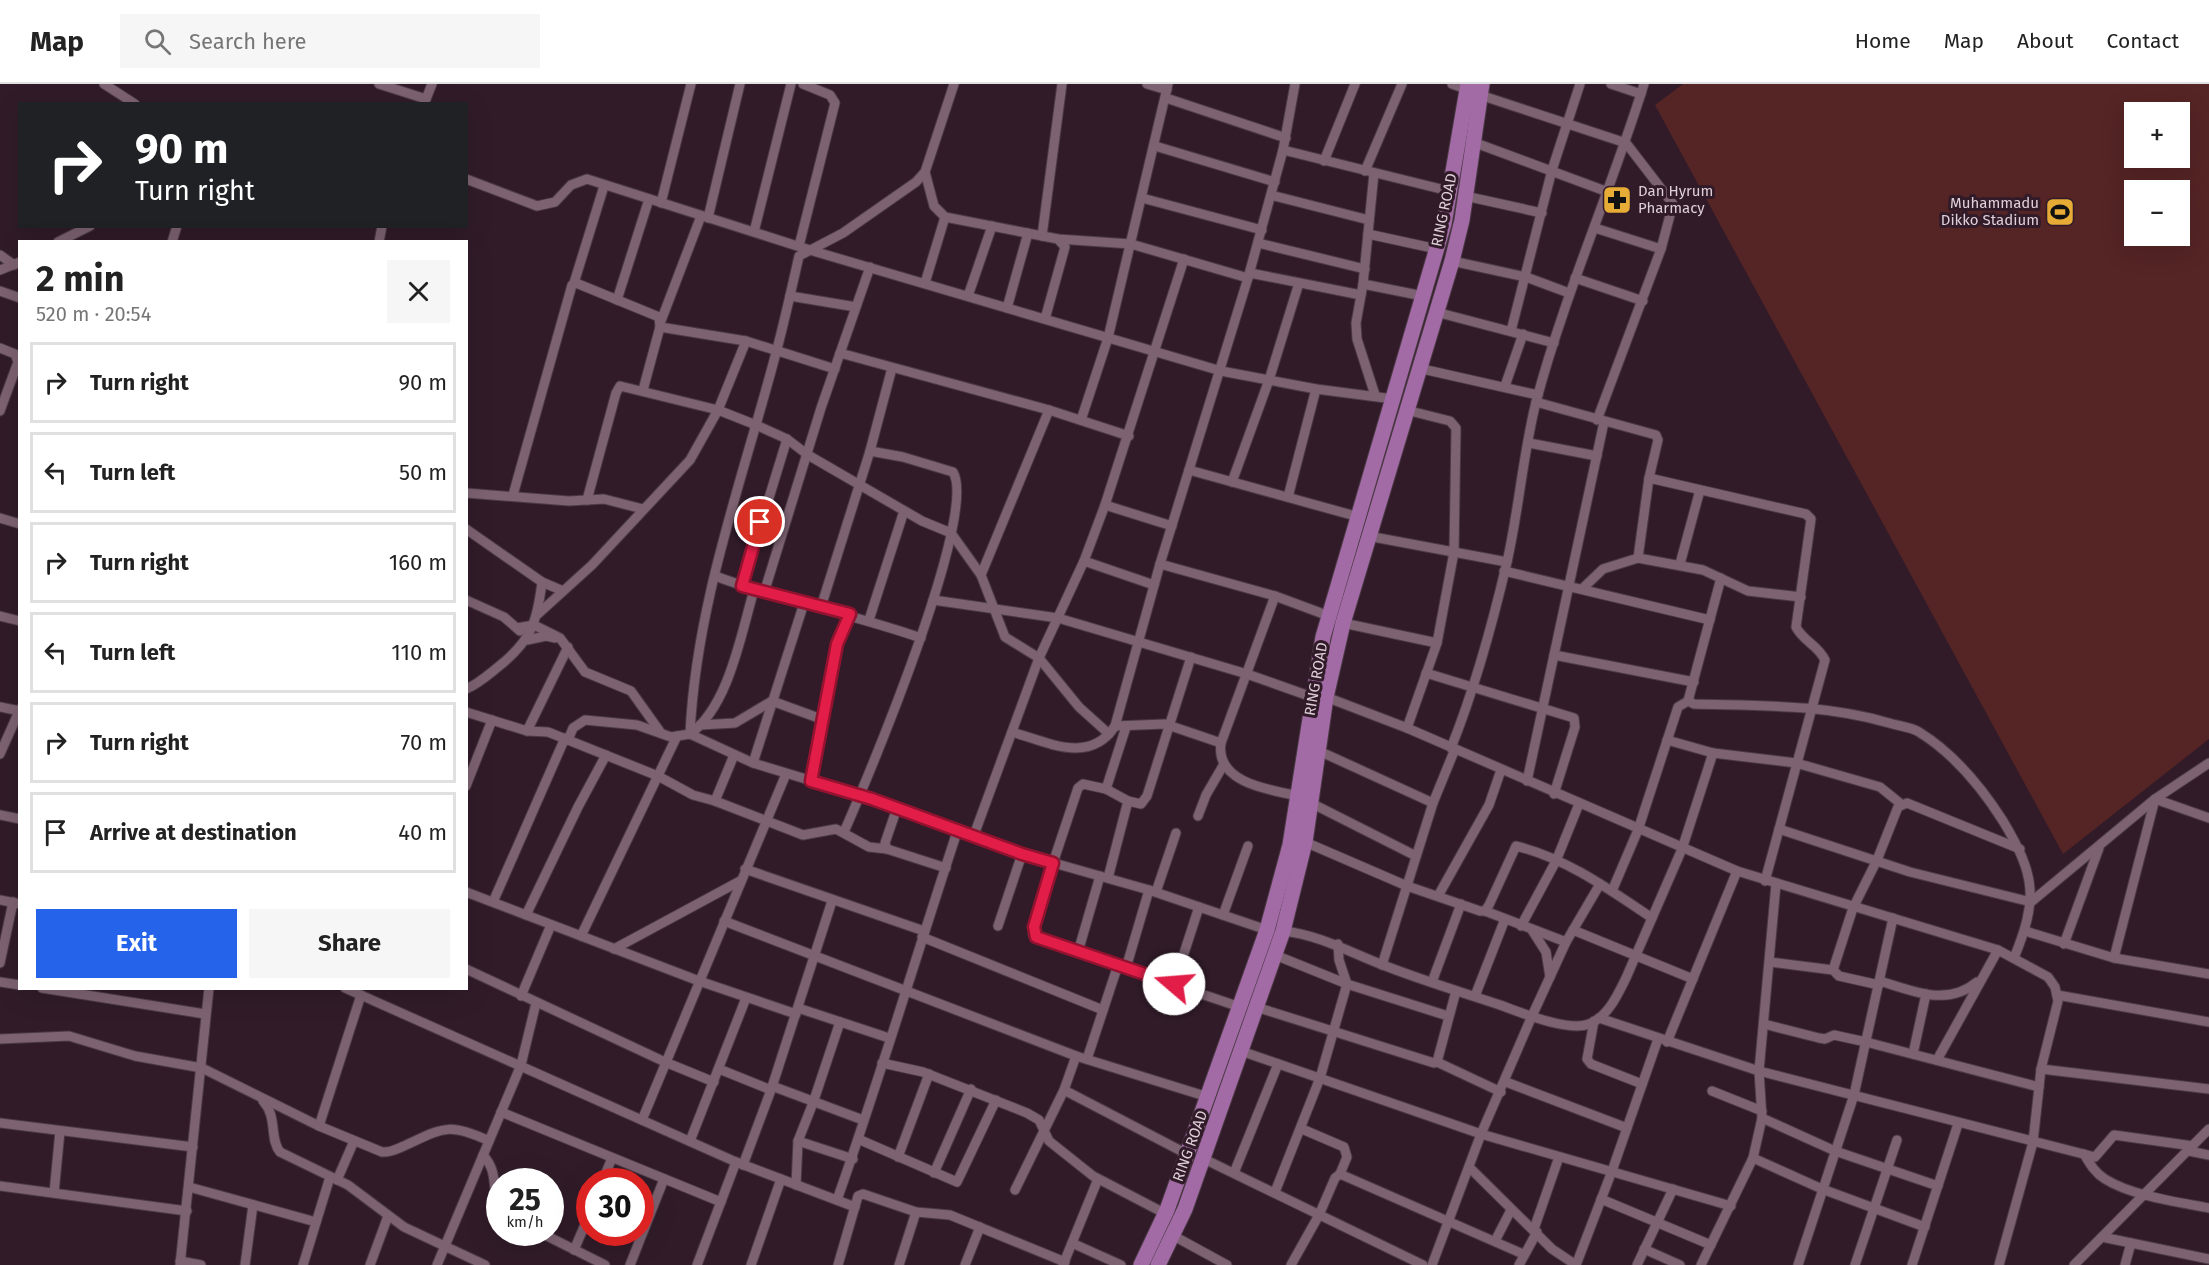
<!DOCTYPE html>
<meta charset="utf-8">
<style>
body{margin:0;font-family:"Fira Sans",sans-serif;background:#f6f6f6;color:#222;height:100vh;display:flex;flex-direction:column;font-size:22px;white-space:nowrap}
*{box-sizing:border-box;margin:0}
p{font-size:20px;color:#767676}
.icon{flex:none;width:33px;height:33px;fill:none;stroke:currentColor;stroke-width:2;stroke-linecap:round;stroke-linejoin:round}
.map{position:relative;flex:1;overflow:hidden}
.details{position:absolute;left:18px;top:156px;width:450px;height:750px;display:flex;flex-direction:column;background:#fff;border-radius:0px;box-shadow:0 6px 24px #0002}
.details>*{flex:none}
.top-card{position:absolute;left:18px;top:18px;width:450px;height:126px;border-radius:0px;box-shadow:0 6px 24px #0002;background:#202124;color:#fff;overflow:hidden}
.buttons{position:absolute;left:2124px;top:18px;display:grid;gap:12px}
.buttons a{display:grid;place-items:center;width:66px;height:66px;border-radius:0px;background:#fff;box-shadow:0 6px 24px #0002;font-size:30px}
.speed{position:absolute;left:486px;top:1084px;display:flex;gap:12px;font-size:30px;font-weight:700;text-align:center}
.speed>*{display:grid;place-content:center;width:78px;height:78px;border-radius:50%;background:#fff;box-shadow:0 6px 24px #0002;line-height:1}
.speed small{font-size:15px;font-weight:400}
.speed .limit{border:9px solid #d22;background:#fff;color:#111}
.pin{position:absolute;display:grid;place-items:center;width:51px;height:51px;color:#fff;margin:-26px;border:3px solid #fff;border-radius:50%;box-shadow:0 2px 6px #0007}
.me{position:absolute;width:66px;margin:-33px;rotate:288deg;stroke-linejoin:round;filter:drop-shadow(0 0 4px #0008)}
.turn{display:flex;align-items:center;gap:21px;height:126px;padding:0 18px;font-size:27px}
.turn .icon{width:78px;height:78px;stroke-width:2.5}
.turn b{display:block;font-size:42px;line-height:51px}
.round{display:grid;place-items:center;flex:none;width:63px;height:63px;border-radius:0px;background:#f6f6f6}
.head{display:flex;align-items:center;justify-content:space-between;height:102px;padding:0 18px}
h1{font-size:36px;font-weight:700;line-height:45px}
.primary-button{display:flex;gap:12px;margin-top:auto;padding:12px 18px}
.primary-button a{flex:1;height:69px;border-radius:0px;background:#2563eb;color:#fff;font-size:24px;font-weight:700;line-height:69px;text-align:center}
.primary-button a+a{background:#f6f6f6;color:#222}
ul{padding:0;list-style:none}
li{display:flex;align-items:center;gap:18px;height:81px;margin:0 12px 9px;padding:0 6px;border:3px solid #e0e0e0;border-radius:0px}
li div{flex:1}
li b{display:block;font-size:22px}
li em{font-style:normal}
header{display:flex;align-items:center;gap:36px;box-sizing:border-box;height:84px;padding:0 30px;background:#fff;border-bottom:2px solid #e0e0e0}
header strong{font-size:28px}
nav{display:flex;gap:33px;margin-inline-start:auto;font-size:21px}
.search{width:420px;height:54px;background:#f6f6f6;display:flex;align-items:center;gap:15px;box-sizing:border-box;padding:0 21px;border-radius:0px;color:#767676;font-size:22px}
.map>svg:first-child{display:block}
.green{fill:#552425;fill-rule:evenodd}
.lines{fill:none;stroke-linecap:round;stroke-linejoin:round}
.street-casing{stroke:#4b3a45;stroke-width:11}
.primary-casing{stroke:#4b3a45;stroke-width:17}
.street{stroke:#7d6272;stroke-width:9}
.primary{stroke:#a36ba6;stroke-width:15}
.route-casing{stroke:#92132f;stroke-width:15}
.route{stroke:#e11d48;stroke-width:10}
.labels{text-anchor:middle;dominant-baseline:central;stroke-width:6;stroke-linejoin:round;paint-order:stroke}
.poi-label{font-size:15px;fill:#decfd8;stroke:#311b29;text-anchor:start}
.street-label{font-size:15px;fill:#decfd8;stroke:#311b29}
</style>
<header>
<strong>Map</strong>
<div class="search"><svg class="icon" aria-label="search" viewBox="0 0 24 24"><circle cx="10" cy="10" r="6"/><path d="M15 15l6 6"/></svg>Search here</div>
<nav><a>Home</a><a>Map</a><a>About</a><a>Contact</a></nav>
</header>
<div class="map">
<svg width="2209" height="1181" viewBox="0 0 2209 1181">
<rect width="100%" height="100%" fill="#311b29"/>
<!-- green -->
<path class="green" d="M1683,0H2209V655L2063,770L1655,21ZM2134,28H2180V74H2134ZM2134,106H2180V152H2134Z"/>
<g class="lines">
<!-- street casing -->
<g class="street-casing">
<g id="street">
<polyline points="104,0 135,20"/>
<polyline points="379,0 426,15"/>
<polyline points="1147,0 1167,6"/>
<polyline points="1452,0 1466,5"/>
<polyline points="1611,0 1641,10"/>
<polyline points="1480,11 1626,59 1673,120 1661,165 1597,336"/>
<polyline points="1166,14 1286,54"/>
<polyline points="424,20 432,0"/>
<polyline points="1473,58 1608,108"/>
<polyline points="1155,62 1275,98"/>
<polyline points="1283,66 1449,107"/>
<polyline points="1324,77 1355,0"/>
<polyline points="1365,87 1402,0"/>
<polyline points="925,88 934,122 945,133 1058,155 1131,160 1248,194"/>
<polyline points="1374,89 1363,200 1356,239 1357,255 1375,311"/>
<polyline points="466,95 537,122 555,118 571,101 587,95 813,167 1221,287 1316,305 1393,315"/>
<polyline points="1271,111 1369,136"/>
<polyline points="1465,112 1542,129"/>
<polyline points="1142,114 1262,146"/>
<polyline points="661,119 691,0"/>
<polyline points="708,134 740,0"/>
<polyline points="1595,144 1661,165"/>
<polyline points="754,148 791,0"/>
<polyline points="1368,150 1437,165"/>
<polyline points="1042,152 1062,0"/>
<polyline points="58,158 90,142"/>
<polyline points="172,158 177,142"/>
<polyline points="379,158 382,142"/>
<polyline points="1258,159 1365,185"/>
<polyline points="799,162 835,19 830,11 803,0"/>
<polyline points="0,171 14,181"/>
<polyline points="1452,177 1526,193 1569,209"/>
<polyline points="0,186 20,178"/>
<polyline points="1250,189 1361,211"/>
<polyline points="1575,194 1643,217"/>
<polyline points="574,199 604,102"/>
<polyline points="925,199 945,133"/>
<polyline points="1363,200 1423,212"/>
<polyline points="0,207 20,214"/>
<polyline points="790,212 856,223"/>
<polyline points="968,212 992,142"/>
<polyline points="617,216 649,115"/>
<polyline points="1007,224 1028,149"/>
<polyline points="1436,228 1554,259"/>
<polyline points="1045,235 1065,163 1058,155"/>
<polyline points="661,237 701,132"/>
<polyline points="660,243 746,257 835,285"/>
<polyline points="1511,247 1552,86 1580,0"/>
<polyline points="0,264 15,270 18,278 0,327"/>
<polyline points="840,269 1049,326 1129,352"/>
<polyline points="1418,284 1538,311"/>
<polyline points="1505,302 1523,250"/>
<polyline points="1536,318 1656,351 1658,356 1649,394 1638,474"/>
<polyline points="1406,326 1450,337 1456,344 1454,468 1437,559 1407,644"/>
<polyline points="1081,336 1108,254 1168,0"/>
<polyline points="1529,359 1597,372"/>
<polyline points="870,367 892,284"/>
<polyline points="1189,386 1359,433"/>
<path d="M1649,394L1806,430L1811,435L1796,543C1803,557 1818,561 1825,576L1765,797"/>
<polyline points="1232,398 1269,296 1299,199"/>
<polyline points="466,409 569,417 604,415 643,425"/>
<polyline points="513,411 572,201 576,199 659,233 660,243 643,306"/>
<polyline points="1288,413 1316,305"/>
<polyline points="587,416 616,309 620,302 718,326 756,341 787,355 808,371 922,437 951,449 981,491 1005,553 1039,574 1079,623 1109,650"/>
<polyline points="1105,421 1172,442"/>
<polyline points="0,434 20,440"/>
<polyline points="466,445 542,498 563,507"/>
<polyline points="1368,452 1507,478"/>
<polyline points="1084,477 1154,501"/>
<polyline points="1160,480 1275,512 1329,532"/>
<polyline points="1680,480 1700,406"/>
<polyline points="1504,487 1710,536"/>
<polyline points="981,491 1049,326"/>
<path d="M715,492C782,517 853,530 921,554"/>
<path d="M1721,494L1688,617L1694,620C1761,622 1824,620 1889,639C1898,642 1911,643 1919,648C1953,669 1982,704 2003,737C2036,792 2038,815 2014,874"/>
<polyline points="742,502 787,355"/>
<polyline points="1582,505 1603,485 1638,474 1703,486 1748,507 1801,513"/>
<polyline points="764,509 821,324 870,183"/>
<path d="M1275,512L1221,659C1215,699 1270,706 1299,712"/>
<polyline points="466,516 504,533 520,547"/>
<polyline points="933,516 1058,534 1247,590 1312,613"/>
<path d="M821,523L870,367L903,373L953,388C979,430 867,696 844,748"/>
<polyline points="538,530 592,481 690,376 718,326 746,257"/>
<polyline points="0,532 20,537"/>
<polyline points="869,536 904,427"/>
<polyline points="1343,539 1437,559"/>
<polyline points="517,544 534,541 560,554 585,588 631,607 661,649"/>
<polyline points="527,556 546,552 555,554"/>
<polyline points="1554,571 1694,598"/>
<polyline points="1426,589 1574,634 1575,643 1554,710"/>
<path d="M466,605C478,600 488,591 498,583C531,557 537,539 542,498"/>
<polyline points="1326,613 1407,644 1737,787 1998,866 2048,893 2055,903 2058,917 2041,985 2033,1058 1999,1181"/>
<polyline points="0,623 20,627"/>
<polyline points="466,628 527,647 548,648 658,692 693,711 715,717 803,751 836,745 869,763 887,765 946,784"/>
<polyline points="700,641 735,639 772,617 824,636"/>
<polyline points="1115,642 1165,640 1221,659"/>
<polyline points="527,647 568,563"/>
<path d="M1012,648C1047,658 1090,681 1115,642L1160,480L1248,194L1283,66L1295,0"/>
<path d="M690,650C696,518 744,392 777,265C785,235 792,203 799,172L843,149L916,98L925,88L954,0"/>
<path d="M690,650C729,622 741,550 754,506"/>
<polyline points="568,656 573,644 585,636 637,641 671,653 690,650 753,679 872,715 1022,770 1149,806 1267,846"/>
<polyline points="1667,656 1713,669 1796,679 1880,703 1901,720"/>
<path d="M1451,664C1475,604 1492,542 1507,478C1519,425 1523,370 1536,318C1565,209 1611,107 1644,0"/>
<polyline points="1319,667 1433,719"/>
<polyline points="0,670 20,625"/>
<polyline points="753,679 804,519"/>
<polyline points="811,697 837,560 850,530"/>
<polyline points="1527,697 1604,338"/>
<polyline points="466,702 492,636"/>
<polyline points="1106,705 1126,643"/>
<polyline points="2155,715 2209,734"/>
<polyline points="715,717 734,671"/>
<polyline points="1128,717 1141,720 1147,712 1191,573"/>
<polyline points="1311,719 1416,772"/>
<polyline points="0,731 20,735"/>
<polyline points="1198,732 1206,711 1224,680"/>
<polyline points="1779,745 1910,788 2031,818 2155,715 2209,679"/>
<polyline points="974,751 1039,574 1084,477 1105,421 1184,175"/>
<path d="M1305,758L1407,802L1480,827H1485L1489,821L1516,762C1566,774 1610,806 1652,834"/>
<polyline points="887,765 885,759 897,724"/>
<polyline points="745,785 924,847"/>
<polyline points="1108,794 1128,717 1106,705 1083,700 1078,704 1053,779 1033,850 1041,856 1240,923"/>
<polyline points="1612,807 1638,746 1678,623 1688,617"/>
<polyline points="466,808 699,897 796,930"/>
<polyline points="1156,808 1176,749"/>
<polyline points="1438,812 1489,721 1501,686"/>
<polyline points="0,816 20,820"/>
<polyline points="493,818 565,654"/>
<polyline points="1485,827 1566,858"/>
<polyline points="526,831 578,723 606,671"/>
<polyline points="1223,831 1248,762"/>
<polyline points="724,837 1076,972 1208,1013"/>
<polyline points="998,842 1022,770"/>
<polyline points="1521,842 1556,777 1579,720"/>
<polyline points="1532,846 1546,868 1550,893"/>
<polyline points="1573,846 1693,895"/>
<path d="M1283,847C1320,851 1349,868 1383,881C1421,896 1461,908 1500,921C1522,929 1568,948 1589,940C1608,933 1618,910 1626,894L1682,765L1713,669"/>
<polyline points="2025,847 2114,874 2209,890"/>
<polyline points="581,852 677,652"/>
<polyline points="922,853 1103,926"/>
<polyline points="2064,860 2099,764"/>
<polyline points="614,865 740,797"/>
<polyline points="1078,868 1100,792"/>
<polyline points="1275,871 1347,900 1448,932"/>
<polyline points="2114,874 2155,715"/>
<polyline points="1770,878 1833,886 1839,892 1879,901"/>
<polyline points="0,879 13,818"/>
<polyline points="1382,881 1433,719 1455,665"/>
<polyline points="1126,884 1149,806"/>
<polyline points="466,885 665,978 714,998"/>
<polyline points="1833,886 1853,824 1877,776 1898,723 1907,719 2020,765"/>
<path d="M1880,897C1913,907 1947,923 1977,898"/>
<polyline points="0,898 20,901"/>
<polyline points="1432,898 1461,820"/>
<polyline points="1174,900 1199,823"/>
<polyline points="42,904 205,930"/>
<polyline points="345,904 736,1078 855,1123"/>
<polyline points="2057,911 2209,938"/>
<polyline points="521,912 551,841"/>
<polyline points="1475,912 1505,835"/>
<polyline points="1256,923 1434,979 1437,978 1456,907"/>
<polyline points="798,924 889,954"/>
<polyline points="1599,934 1759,987 2095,1073 2114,1051 2193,1062"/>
<polyline points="1594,937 1587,975 1591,980 1642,1000"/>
<polyline points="1764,940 1819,954 1825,955 1834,951 1866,958 2039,1003"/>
<path d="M0,955L69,952L135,972L202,984L319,1042L382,1068C390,1069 397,1065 404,1062C443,1044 448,1038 489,1057"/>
<polyline points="1667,958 1737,787"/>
<polyline points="1241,967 1481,1050 1731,1122"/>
<polyline points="1913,970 1926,910"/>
<polyline points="1087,975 1118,881"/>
<polyline points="1937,976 1998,866"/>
<polyline points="1437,978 1501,1008"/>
<polyline points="882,979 923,988 1027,1029 1039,1036 1049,1057 1093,1092 1166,1130"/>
<polyline points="719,985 771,1006"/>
<polyline points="2041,985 2209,1005"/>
<polyline points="1506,998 1627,1044"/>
<polyline points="772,1002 863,1036"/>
<polyline points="1064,1006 1187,1070"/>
<polyline points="1712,1007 1762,1027"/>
<path d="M263,1017C278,1033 269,1055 280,1068L348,1101L404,1143L485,1181"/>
<polyline points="501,1028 721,1118"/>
<polyline points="1762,1034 1835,1067 1938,1102"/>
<polyline points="642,1036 786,690"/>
<polyline points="0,1039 193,1063"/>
<polyline points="319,1042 361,911"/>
<polyline points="1302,1045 1344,1063 1347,1073 1340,1090"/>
<polyline points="858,1055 957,1098 996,1016"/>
<polyline points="690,1057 746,914"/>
<polyline points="798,1057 853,1075"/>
<polyline points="2189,1067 2209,1071"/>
<path d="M2084,1070C2090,1080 2095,1089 2105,1095C2132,1112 2178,1118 2209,1124"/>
<path d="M483,1071C500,1090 490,1105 500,1122"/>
<polyline points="898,1073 929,990"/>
<polyline points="1202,1074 1423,1181"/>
<polyline points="1753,1074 1822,1105 1925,1143"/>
<polyline points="743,1081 771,1006 832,817"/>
<polyline points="1469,1083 1552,1165 1576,1181"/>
<polyline points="934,1089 971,1005"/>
<polyline points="1234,1089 1278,980"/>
<polyline points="337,1096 354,1057"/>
<polyline points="602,1098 612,1074"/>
<polyline points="796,1101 798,1057 813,1019 840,938"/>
<polyline points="0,1102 187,1127"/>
<polyline points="189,1103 316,1138"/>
<polyline points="1015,1106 1064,1006 1076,972"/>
<polyline points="1275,1108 1320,994 1347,900 1339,876 1338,860"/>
<polyline points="54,1109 60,1047"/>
<polyline points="1601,1115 1711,1161"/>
<path d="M837,1116C880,994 917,869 958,745"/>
<polyline points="1534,1145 1559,1073"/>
<polyline points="541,1149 605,1181"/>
<polyline points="1172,1151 1227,1181"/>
<polyline points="2102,1153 2209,1175"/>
<polyline points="1495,1157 1511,1126"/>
<polyline points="1072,1159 1121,1181"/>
<polyline points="1644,1165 1680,1181"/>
<polyline points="574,1166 590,1129"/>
<polyline points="180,1177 201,1181"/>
<polyline points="180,1181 209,904"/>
<polyline points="245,1181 253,1121"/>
<polyline points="303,1181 330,1093"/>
<polyline points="370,1181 388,1132"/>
<polyline points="437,1181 521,981 536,919"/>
<polyline points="630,1181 664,1095"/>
<polyline points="697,1181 736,1078"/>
<polyline points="751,1181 781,1095"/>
<polyline points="838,1181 858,1112 863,1110 916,1128 950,1131 1065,1178"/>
<polyline points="899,1181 916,1128"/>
<polyline points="965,1181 980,1143"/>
<polyline points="1063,1181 1098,1095"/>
<polyline points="1291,1181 1319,1131 1335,1094 1340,1090 1523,1170"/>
<polyline points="1432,1181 1481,1050 1532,932 1566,858 1600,800"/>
<polyline points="1519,1181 1537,1148"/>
<polyline points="1576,1181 1612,1087 1658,955"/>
<polyline points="1637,1181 1673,1105"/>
<polyline points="1701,1181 1753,1074 1762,1034 1759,987 1776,800"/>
<polyline points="1798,1181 1854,1011 1893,834"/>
<polyline points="1855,1181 1897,1056"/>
<polyline points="1912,1181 1958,1040"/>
<polyline points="2074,1181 2209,1045"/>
<polyline points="2125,1181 2131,1159"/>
</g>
</g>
<!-- primary casing -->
<g class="primary-casing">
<g id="primary">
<polyline points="1141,1181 1167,1126 1267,846 1290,761 1323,553 1444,140 1468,0"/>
<polyline points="1158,1181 1185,1125 1283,847 1305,758 1326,613 1343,539 1452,177 1462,136 1482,0"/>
</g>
</g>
<!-- street -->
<use href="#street" class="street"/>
<!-- primary -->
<use href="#primary" class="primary"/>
</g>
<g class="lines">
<!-- route casing -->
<g class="route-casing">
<polyline id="route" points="760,438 742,502 850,530 837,560 811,697 872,715 1022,770 1053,779 1034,843 1036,853 1174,900"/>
</g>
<!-- route -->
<use href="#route" class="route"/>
</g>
<!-- icons -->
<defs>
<g id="pharmacy-square" transform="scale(1.5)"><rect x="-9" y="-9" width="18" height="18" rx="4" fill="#e7ac36" stroke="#311b29"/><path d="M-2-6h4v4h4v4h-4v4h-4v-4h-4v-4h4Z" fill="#111"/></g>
<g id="stadium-square" transform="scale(1.5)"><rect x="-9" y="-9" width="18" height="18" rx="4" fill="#e7ac36" stroke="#311b29"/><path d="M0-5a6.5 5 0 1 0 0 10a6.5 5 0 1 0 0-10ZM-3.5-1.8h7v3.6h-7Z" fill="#111"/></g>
</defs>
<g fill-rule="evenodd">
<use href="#pharmacy-square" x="1617" y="116"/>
<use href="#stadium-square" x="2060" y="128"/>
</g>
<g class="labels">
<!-- poi labels -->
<g class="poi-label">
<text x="1638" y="107">Dan Hyrum<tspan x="1638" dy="17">Pharmacy</tspan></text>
<text x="2039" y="119" text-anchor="end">Muhammadu<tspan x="2039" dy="17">Dikko Stadium</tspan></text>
</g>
<!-- street labels -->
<g class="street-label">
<text transform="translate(1444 126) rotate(-78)">RING ROAD</text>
<text transform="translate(1316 595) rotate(-80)">RING ROAD</text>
<text transform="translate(1190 1062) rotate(-70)">RING ROAD</text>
</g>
</g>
</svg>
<div class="buttons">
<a>+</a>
<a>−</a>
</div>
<div class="speed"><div>25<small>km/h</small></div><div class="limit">30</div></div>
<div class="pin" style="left:760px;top:438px;background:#d93025"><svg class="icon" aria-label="arrive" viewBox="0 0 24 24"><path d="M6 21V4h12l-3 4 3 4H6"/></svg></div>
<svg class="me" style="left:1174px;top:900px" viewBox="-20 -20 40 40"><circle r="19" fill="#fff"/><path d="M0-13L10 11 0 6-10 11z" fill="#e11d48"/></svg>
<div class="top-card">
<div class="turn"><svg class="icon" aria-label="right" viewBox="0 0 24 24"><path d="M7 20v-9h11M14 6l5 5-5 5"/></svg><div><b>90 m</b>Turn right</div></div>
</div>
<section class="details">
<div class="head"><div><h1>2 min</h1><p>520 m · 20:54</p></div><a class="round"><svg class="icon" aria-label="close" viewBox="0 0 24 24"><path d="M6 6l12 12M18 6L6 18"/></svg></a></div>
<ul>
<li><svg class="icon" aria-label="right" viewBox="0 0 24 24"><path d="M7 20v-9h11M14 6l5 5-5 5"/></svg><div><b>Turn right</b></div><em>90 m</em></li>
<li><svg class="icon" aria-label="left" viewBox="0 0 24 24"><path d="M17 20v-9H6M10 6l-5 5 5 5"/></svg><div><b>Turn left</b></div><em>50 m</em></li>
<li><svg class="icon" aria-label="right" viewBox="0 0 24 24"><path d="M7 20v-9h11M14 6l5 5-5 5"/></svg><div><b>Turn right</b></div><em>160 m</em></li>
<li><svg class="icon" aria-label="left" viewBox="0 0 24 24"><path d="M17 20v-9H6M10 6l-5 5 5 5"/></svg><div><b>Turn left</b></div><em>110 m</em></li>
<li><svg class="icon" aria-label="right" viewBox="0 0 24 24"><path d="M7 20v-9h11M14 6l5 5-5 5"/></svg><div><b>Turn right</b></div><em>70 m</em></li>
<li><svg class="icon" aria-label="arrive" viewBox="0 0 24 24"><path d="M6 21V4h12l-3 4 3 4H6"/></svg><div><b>Arrive at destination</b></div><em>40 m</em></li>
</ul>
<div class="primary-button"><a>Exit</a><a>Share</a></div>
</section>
</div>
